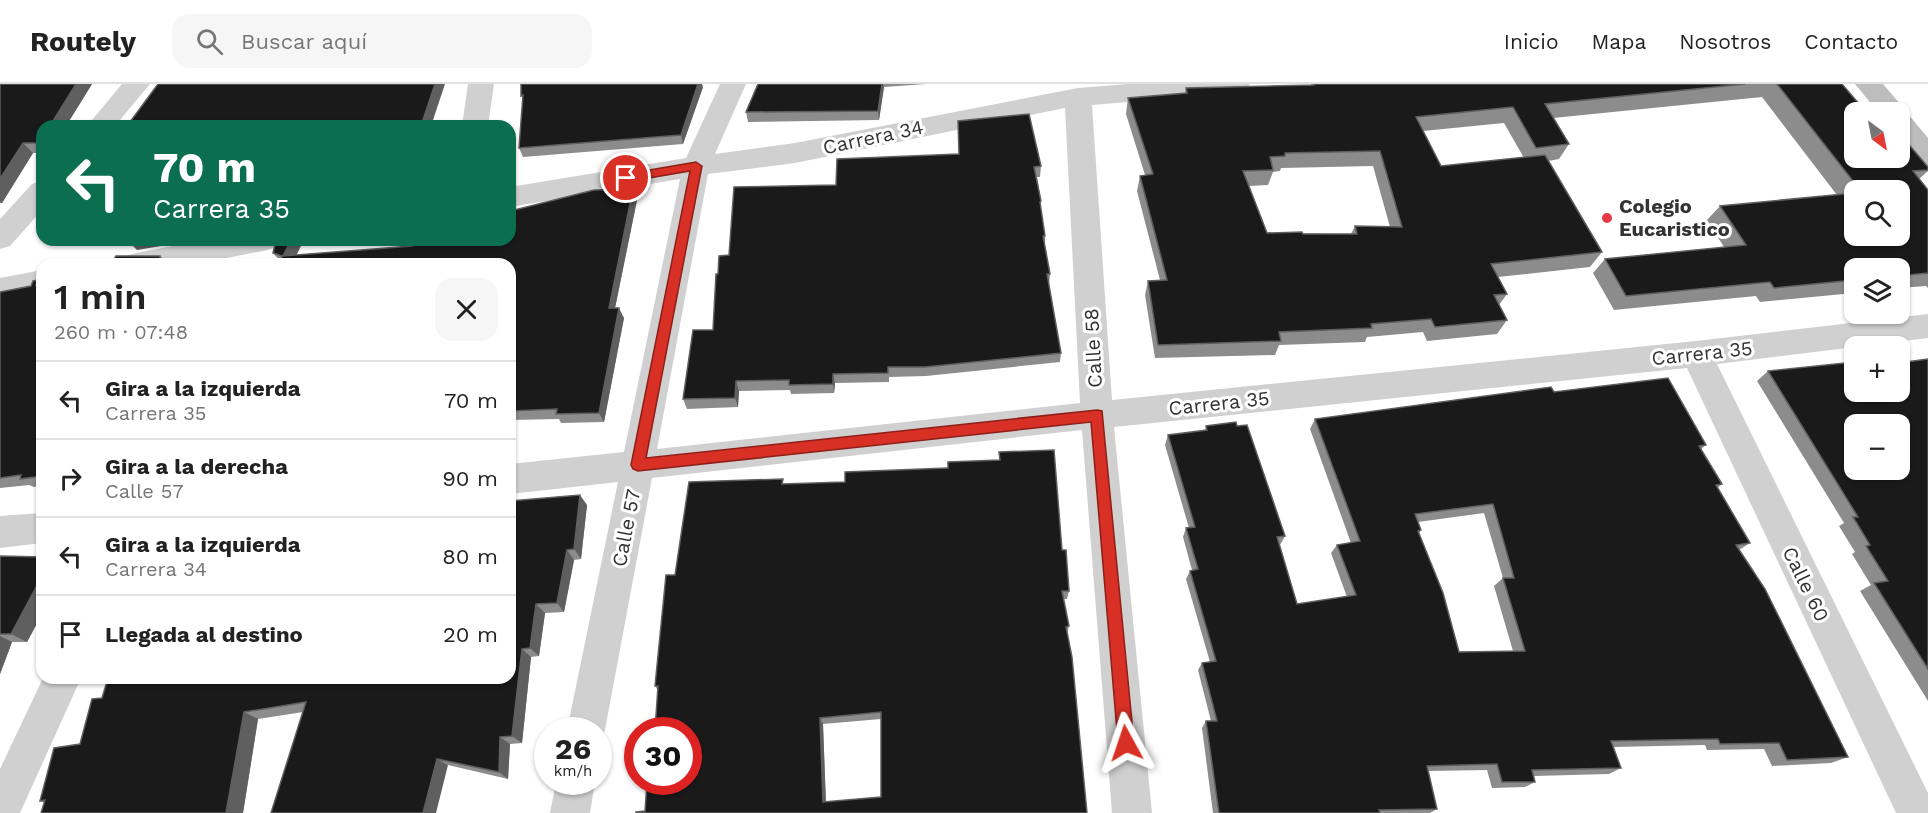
<!DOCTYPE html>
<html lang="es">
<meta charset="utf-8">
<style>
body{margin:0;font-family:"Work Sans",sans-serif;background:#f6f6f6;color:#222;height:100vh;display:flex;flex-direction:column;font-size:22px;white-space:nowrap}
*{box-sizing:border-box;margin:0}
p{font-size:20px;color:#767676}
.icon{flex:none;width:33px;height:33px;fill:none;stroke:currentColor;stroke-width:2;stroke-linecap:round;stroke-linejoin:round}
.map{position:relative;flex:1;overflow:hidden}
.panel{position:absolute;left:36px;top:174px;width:480px;height:426px;display:flex;flex-direction:column;background:#fff;border-radius:18px;box-shadow:0 2px 4px #0004}
.panel>*{flex:none}
.hud{position:absolute;left:36px;top:36px;width:480px;height:126px;border-radius:18px;box-shadow:0 2px 4px #0004;background:#0b6e4f;color:#fff;overflow:hidden}
.needle{width:39px;rotate:148deg}
.tools{position:absolute;left:1844px;top:18px;display:grid;gap:12px}
.tools a{display:grid;place-items:center;width:66px;height:66px;border-radius:12px;background:#fff;box-shadow:0 2px 4px #0004;font-size:30px}
.speed{position:absolute;left:534px;top:633px;display:flex;gap:12px;font-size:30px;font-weight:700;text-align:center}
.speed>*{display:grid;place-content:center;width:78px;height:78px;border-radius:50%;background:#fff;box-shadow:0 2px 4px #0004;line-height:1}
.speed small{font-size:15px;font-weight:400}
.speed .limit{border:9px solid #d22;background:#fff;color:#111}
.pin{position:absolute;display:grid;place-items:center;width:51px;height:51px;color:#fff;margin:-26px;border:3px solid #fff;border-radius:50%;box-shadow:0 2px 6px #0007}
.me{position:absolute;width:66px;margin:-33px;rotate:355deg;stroke-linejoin:round;filter:drop-shadow(0 0 4px #0008)}
.turn{display:flex;align-items:center;gap:21px;height:126px;padding:0 18px;font-size:27px}
.turn .icon{width:78px;height:78px;stroke-width:2.5}
.turn b{display:block;font-size:42px;line-height:51px}
.round{display:grid;place-items:center;flex:none;width:63px;height:63px;border-radius:18px;background:#f6f6f6}
.summary{display:flex;align-items:center;justify-content:space-between;height:102px;padding:0 18px}
h1{font-size:36px;font-weight:600;line-height:45px}
ul{padding:0;list-style:none}
li{display:flex;align-items:center;gap:18px;height:78px;padding:0 18px;border-top:2px solid #e0e0e0}
li div{flex:1}
li b{display:block;font-size:22px}
li em{font-style:normal}
header{display:flex;align-items:center;gap:36px;box-sizing:border-box;height:84px;padding:0 30px;background:#fff;border-bottom:2px solid #e0e0e0}
header strong{font-size:28px}
nav{display:flex;gap:33px;margin-inline-start:auto;font-size:21px}
.search{width:420px;height:54px;background:#f6f6f6;display:flex;align-items:center;gap:15px;box-sizing:border-box;padding:0 21px;border-radius:18px;color:#767676;font-size:22px}
.map>svg:first-child{display:block}
.lines{fill:none;stroke-linecap:round;stroke-linejoin:round}
.street{fill:#d0d0d0;fill-rule:evenodd}
.secondary{fill:#bdbdbd;fill-rule:evenodd}
.wall{fill:#8c8c8c;fill-rule:evenodd}
.shaded-wall{fill:#5f5f5f}
.building{fill:#1a1a1a;stroke:#5f5f5f;stroke-width:1.5;fill-rule:evenodd}
.route{fill:#d93025;stroke:#8d1f18;stroke-width:1.5}
.poi-dot{fill:#e63946;stroke:#fff;stroke-width:2}
.labels{text-anchor:middle;dominant-baseline:central;stroke-width:6;stroke-linejoin:round;paint-order:stroke}
.street-label{font-size:20px;fill:#333;stroke:#fff}
.poi-label{font-size:20px;font-weight:bold;fill:#333;stroke:#fff;text-anchor:start}
</style>
<header>
<strong>Routely</strong>
<div class="search"><svg class="icon" aria-label="search" viewBox="0 0 24 24"><circle cx="10" cy="10" r="6"/><path d="M15 15l6 6"/></svg>Buscar aquí</div>
<nav><a>Inicio</a><a>Mapa</a><a>Nosotros</a><a>Contacto</a></nav>
</header>
<div class="map">
<svg width="1928" height="729" viewBox="0 0 1928 729">
<rect width="100%" height="100%" fill="#fff"/>
<g class="lines">
<!-- street -->
<g class="street">
<polygon points="122,0 150,0 115,42 87,42"/>
<polygon points="468,0 494,0 488,42 462,42"/>
<path d="M720,0H746L715,70L795,59L1078,4L1128,0H1250L1246,6L1237,9L1092,21L1112,316L1696,257L1928,230V254L1717,280L1928,709V729H1896L1687,284L1114,343L1152,729H1112L1082,346L652,394L605,646L598,660V646H567L618,398L510,410V380L624,368L680,95L510,123V103L686,74ZM1065,24L1080,319L657,365L708,90L795,79Z"/>
<polygon points="42,97 42,126 10,162 0,165 0,135 32,100"/>
<polygon points="204,156 278,156 273,164 263,167 195,180 121,180 126,172 136,169"/>
<polygon points="42,186 42,210 0,218 0,194"/>
<polygon points="42,429 42,459 0,464 0,432"/>
<polygon points="43,594 81,594 20,729 0,729 0,685"/>
<polygon points="556,698 595,698 590,729 550,729"/>
</g>
<!-- secondary -->
<polygon class="secondary" points="1855,0 1883,0 1901,21 1905,29 1908,30 1928,54 1928,82 1918,79 1899,55 1899,28 1878,28"/>
</g>
<!-- wall -->
<g class="wall">
<polygon points="0,0 92,0 66,42 42,42 42,69 33,69 2,119 0,119"/>
<polygon points="758,0 926,0 884,3 879,36 748,38 746,28"/>
<path d="M1311,0H1842L1854,28L1928,83V87L1919,95L1928,106V204L1926,202L1899,204V184H1854V209L1760,218L1756,212L1614,226L1593,189L1605,175L1724,163L1707,136L1720,122L1837,111L1762,13L1553,34L1569,60L1559,75L1548,77L1602,168L1590,183L1498,193L1507,210L1499,221L1507,236L1497,250L1427,257L1423,248L1367,253L1365,258L1279,261L1275,271L1155,274L1145,211L1148,197L1160,196L1137,107L1140,92L1145,91L1126,30L1128,14L1185,9L1186,4L1311,1ZM1504,39L1524,74L1441,82L1423,47ZM1373,82L1390,143L1355,142L1351,150L1267,149L1249,102L1268,101L1273,88L1280,87L1281,84ZM1854,106H1899L1854,152Z"/>
<polygon points="703,3 683,60 523,73 519,64 523,15 521,12"/>
<polygon points="1041,82 1040,93 1037,93 1041,117 1041,125 1045,152 1045,161 1050,190 1049,200 1061,269 1060,278 926,292 889,293 889,298 835,299 834,309 791,310 790,306 739,307 738,323 687,325 683,315 713,246 718,190 836,101"/>
<polygon points="637,116 615,224 624,234 604,338 561,339 559,335 510,336 510,180 281,178 273,169 297,171 412,162"/>
<polygon points="38,196 42,200 42,402 34,403 29,401 0,404 0,208 31,202"/>
<polygon points="1928,275 1928,617 1860,507 1871,501 1852,470 1855,468 1839,442 1844,439 1757,297 1768,287 1854,308"/>
<path d="M1554,308L1706,361L1701,365L1722,400L1717,404L1750,459L1739,466L1848,673L1831,679L1772,682L1764,665L1707,666L1705,661L1613,663L1621,684L1609,690L1534,692L1535,698L1525,703L1492,704L1487,686L1428,687L1437,725L1430,729H1213L1202,644L1206,637H1211L1198,586L1202,579L1210,578L1186,495L1190,487L1192,486L1183,453L1186,444H1189L1165,361L1168,351L1205,347L1206,342L1285,452L1280,461L1297,520L1347,513L1331,469L1337,461L1351,459L1310,345L1315,335ZM1484,429L1503,494L1494,502L1513,567L1459,568L1419,449L1421,446L1418,438Z"/>
<path d="M999,368L1062,466L1069,507L1067,515H1063L1069,542L1067,549L1087,729L645,727L688,698L657,605L655,602L675,491L784,400L845,398L999,376ZM881,635V713L826,718L823,640Z"/>
<polygon points="510,417 587,421 581,475 574,476 564,528 545,529 539,572 531,573 522,659 510,660 508,695 448,681 303,628 258,635 243,729 41,729 45,719 40,717 80,660 92,615 510,594"/>
<polygon points="0,472 42,473 42,530 27,558 12,558 0,590"/>
</g>
<!-- shaded-wall -->
<g class="shaded-wall">
<polygon points="76,0 92,0 66,42 50,42"/>
<polygon points="435,0 445,0 431,42 421,42"/>
<polygon points="698,0 702,0 703,3 683,60 681,51"/>
<polygon points="882,0 883,0 884,3 879,36 878,27"/>
<polygon points="23,59 33,69 2,119 0,118 0,95"/>
<polygon points="633,105 637,116 613,234 609,224"/>
<polygon points="127,156 174,156 173,160 137,166"/>
<polygon points="291,156 304,156 292,180 283,172"/>
<polygon points="160,172 168,180 159,180"/>
<polygon points="619,224 624,234 604,338 599,329"/>
<polygon points="833,290 835,299 834,309 833,300"/>
<polygon points="736,297 739,307 738,323 735,314"/>
<polygon points="580,411 587,421 581,475 574,465"/>
<polygon points="567,466 574,476 564,528 557,519"/>
<polygon points="42,492 42,530 27,558 11,550"/>
<polygon points="536,520 545,529 539,572 530,564"/>
<polygon points="0,552 12,558 0,590"/>
<polygon points="522,565 531,573 522,659 512,652"/>
<polygon points="244,628 258,635 243,729 226,729"/>
<polygon points="820,634 823,640 826,723 823,718"/>
<polygon points="500,653 510,660 508,695 499,688"/>
<polygon points="437,675 448,681 436,729 423,729"/>
</g>
<!-- building -->
<g class="building">
<polygon points="0,0 76,0 50,42 42,42 42,54 39,59 23,59 0,95"/>
<polygon points="158,0 435,0 421,42 127,42"/>
<polygon points="521,0 698,0 681,51 519,64 523,11 521,12"/>
<polygon points="758,0 882,0 878,27 746,28"/>
<path d="M1314,0H1745L1545,20L1569,60L1536,64L1513,23L1416,33L1441,82L1545,71L1602,168L1491,180L1507,210L1494,211L1507,236L1435,243L1431,235L1371,240L1372,244L1279,248L1281,257L1158,261L1148,197L1167,196L1140,92L1153,90L1128,14L1187,9L1186,4L1314,1ZM1380,67L1402,143L1355,142L1357,150H1303L1302,148L1267,149L1243,87L1273,86L1270,73L1285,72V69Z"/>
<polygon points="1777,0 1842,0 1866,28 1854,28 1854,74 1899,74 1899,49 1928,83 1928,86 1913,87 1928,106 1928,189 1899,192 1899,184 1854,184 1854,196 1774,204 1770,198 1626,212 1605,175 1746,161 1720,122 1854,109 1854,152 1899,152 1899,106 1860,106"/>
<polygon points="1029,30 1041,82 1034,83 1041,117 1040,118 1045,152 1043,152 1050,190 1047,190 1061,269 925,283 888,283 888,289 833,290 833,300 789,301 789,296 736,297 735,314 683,315 693,246 713,246 716,190 718,190 719,172 729,171 734,103 836,101 837,75 959,70 958,37"/>
<polygon points="633,105 609,224 619,224 599,329 556,330 557,325 510,327 510,180 280,180 282,172 273,169 276,156 291,156 283,172 412,162 412,156 510,156 510,127 594,106"/>
<polygon points="116,172 160,172 159,180 111,180"/>
<polygon points="209,177 208,180 176,180"/>
<polygon points="38,196 36,201 42,200 42,392 20,395 21,391 0,394 0,208 31,202 33,197"/>
<path d="M1928,275V585L1874,499L1888,497L1866,462L1870,461L1853,433H1858L1768,287L1854,278V308H1899V279ZM1854,340H1899V386H1854Z"/>
<path d="M1668,294L1706,361L1699,362L1722,400L1716,401L1750,459L1736,461L1765,505L1848,673L1787,676L1779,659L1720,660L1718,655L1611,657L1621,684L1532,686L1535,698H1502L1497,680L1427,682L1437,725L1379,726L1380,729H1219L1206,637H1217L1202,579L1216,577L1190,487L1198,485L1186,444L1195,443L1168,351L1207,346L1206,342L1236,338L1237,342L1247,341L1285,452L1277,453L1297,520L1356,511L1337,461L1360,457L1315,335L1551,303L1554,308ZM1493,420L1514,494H1503L1525,567L1459,568L1443,509L1418,447L1421,446L1415,430Z"/>
<path d="M1054,366L1062,466H1066L1069,507H1062L1069,542L1066,543L1072,573L1087,729H636V728L645,727L647,698H688V646H655L658,602H655L666,491H675L689,398L783,395L782,400L845,398V388L948,384V378L1000,376L999,368ZM881,628V713L823,718L820,634Z"/>
<polygon points="580,411 574,465 567,466 557,519 536,520 530,564 522,565 512,652 500,653 499,688 437,675 423,729 271,729 306,618 244,628 226,729 41,729 45,716 40,717 54,664 80,660 92,615 102,614 108,594 510,594 510,417"/>
<polygon points="0,472 42,473 42,492 11,550 0,550"/>
</g>
<!-- route -->
<polygon class="route" points="696,78 702,82 646,374 1097,326 1102,327 1134,659 1132,664 1126,667 1120,664 1118,659 1091,338 638,387 633,385 631,381 690,87 626,98 621,94 626,90"/>
<!-- markers -->
<circle class="poi-dot" cx="1607" cy="134" r="6"/>
<g class="labels">
<!-- street labels -->
<g class="street-label">
<text transform="translate(873 53) rotate(-12)">Carrera 34</text>
<text transform="translate(1093 264) rotate(-93)">Calle 58</text>
<text transform="translate(1702 269) rotate(-6)">Carrera 35</text>
<text transform="translate(1219 319) rotate(-6)">Carrera 35</text>
<text transform="translate(626 444) rotate(-79)">Calle 57</text>
<text transform="translate(1806 500) rotate(64)">Calle 60</text>
</g>
<!-- poi labels -->
<g class="poi-label">
<text x="1619" y="122">Colegio<tspan x="1619" dy="23">Eucaristico</tspan></text>
</g>
</g>
</svg>
<div class="tools">
<a><svg class="needle" viewBox="-14 -14 28 28"><path d="M0-13l5 13h-10z" fill="#e53935"/><path d="M0 13l5-13h-10z" fill="#767676"/></svg></a>
<a><svg class="icon" aria-label="search" viewBox="0 0 24 24"><circle cx="10" cy="10" r="6"/><path d="M15 15l6 6"/></svg></a>
<a><svg class="icon" aria-label="layers" viewBox="0 0 24 24"><path d="M12 4l9 5-9 5-9-5zM3 14l9 5 9-5"/></svg></a>
<a>+</a>
<a>−</a>
</div>
<div class="speed"><div>26<small>km/h</small></div><div class="limit">30</div></div>
<div class="pin" style="left:626px;top:94px;background:#d93025"><svg class="icon" aria-label="arrive" viewBox="0 0 24 24"><path d="M6 21V4h12l-3 4 3 4H6"/></svg></div>
<svg class="me" style="left:1126px;top:659px" viewBox="-20 -20 40 40"><path d="M0-17L14 15 0 8-14 15z" fill="#d93025" stroke="#fff" stroke-width="4"/></svg>
<div class="hud">
<div class="turn"><svg class="icon" aria-label="left" viewBox="0 0 24 24"><path d="M17 20v-9H6M10 6l-5 5 5 5"/></svg><div><b>70 m</b>Carrera 35</div></div>
</div>
<section class="panel">
<div class="summary"><div><h1>1 min</h1><p>260 m · 07:48</p></div><a class="round"><svg class="icon" aria-label="close" viewBox="0 0 24 24"><path d="M6 6l12 12M18 6L6 18"/></svg></a></div>
<ul>
<li><svg class="icon" aria-label="left" viewBox="0 0 24 24"><path d="M17 20v-9H6M10 6l-5 5 5 5"/></svg><div><b>Gira a la izquierda</b><p>Carrera 35</p></div><em>70 m</em></li>
<li><svg class="icon" aria-label="right" viewBox="0 0 24 24"><path d="M7 20v-9h11M14 6l5 5-5 5"/></svg><div><b>Gira a la derecha</b><p>Calle 57</p></div><em>90 m</em></li>
<li><svg class="icon" aria-label="left" viewBox="0 0 24 24"><path d="M17 20v-9H6M10 6l-5 5 5 5"/></svg><div><b>Gira a la izquierda</b><p>Carrera 34</p></div><em>80 m</em></li>
<li><svg class="icon" aria-label="arrive" viewBox="0 0 24 24"><path d="M6 21V4h12l-3 4 3 4H6"/></svg><div><b>Llegada al destino</b></div><em>20 m</em></li>
</ul>
</section>
</div>
